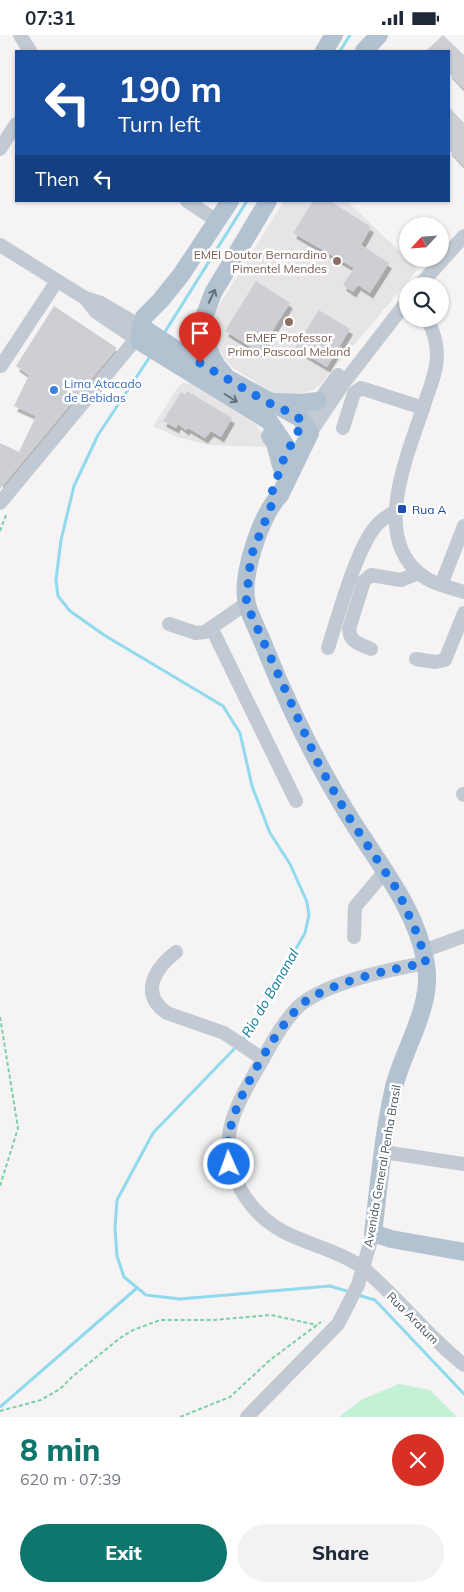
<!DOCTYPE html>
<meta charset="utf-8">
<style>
body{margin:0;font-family:Mulish,sans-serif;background:#f2f2f3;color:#1f2937;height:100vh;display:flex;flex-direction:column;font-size:19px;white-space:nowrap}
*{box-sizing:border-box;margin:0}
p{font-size:16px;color:#747a83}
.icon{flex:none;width:28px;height:28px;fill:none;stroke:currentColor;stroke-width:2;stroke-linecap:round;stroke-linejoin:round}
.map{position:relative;height:1382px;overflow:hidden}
.sheet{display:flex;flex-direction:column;background:#fff;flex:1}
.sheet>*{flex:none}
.hud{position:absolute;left:15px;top:15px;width:435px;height:152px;border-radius:0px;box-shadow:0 1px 4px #0004;background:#1a4fa0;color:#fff;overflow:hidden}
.needle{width:32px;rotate:244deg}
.tools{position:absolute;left:399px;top:182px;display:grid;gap:10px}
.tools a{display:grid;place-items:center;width:50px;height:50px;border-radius:50%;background:#fff;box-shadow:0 1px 4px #0004;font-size:25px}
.pin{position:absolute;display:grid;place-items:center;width:42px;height:42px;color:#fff;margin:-51px -21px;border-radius:50% 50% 50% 0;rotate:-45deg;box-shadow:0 0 5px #0007}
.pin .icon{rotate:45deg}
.me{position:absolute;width:55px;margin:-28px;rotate:358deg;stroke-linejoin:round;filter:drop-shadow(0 0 4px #0008)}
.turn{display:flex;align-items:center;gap:18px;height:105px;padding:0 20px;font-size:22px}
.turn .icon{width:65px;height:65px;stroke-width:2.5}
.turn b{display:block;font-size:35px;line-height:42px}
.then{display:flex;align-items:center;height:48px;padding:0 20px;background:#0003;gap:10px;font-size:19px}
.round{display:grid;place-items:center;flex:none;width:52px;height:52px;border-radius:26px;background:#f2f2f3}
.overview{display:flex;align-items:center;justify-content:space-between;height:85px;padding:0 20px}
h1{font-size:30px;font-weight:800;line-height:38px;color:#0f766e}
.primary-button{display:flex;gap:10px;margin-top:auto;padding:10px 20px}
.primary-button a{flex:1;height:58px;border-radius:30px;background:#0f766e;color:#fff;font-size:20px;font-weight:800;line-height:58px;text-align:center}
.primary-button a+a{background:#f2f2f3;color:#1f2937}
.status{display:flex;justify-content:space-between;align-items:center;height:35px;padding:0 25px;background:#fff;direction:ltr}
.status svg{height:14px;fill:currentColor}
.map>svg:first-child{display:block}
.education{fill:#e6e4e5}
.green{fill:#c3f1d5}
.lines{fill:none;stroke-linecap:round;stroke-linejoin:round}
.stream{stroke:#90daee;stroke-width:3}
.building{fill:#cdcfd5;filter:url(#shadow)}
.path{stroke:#7ad0a6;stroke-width:2;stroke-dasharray:4 2.5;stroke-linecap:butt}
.minor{stroke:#c1cad2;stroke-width:14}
.major{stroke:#b3c2d1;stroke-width:18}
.oneway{stroke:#64717d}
.route{stroke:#1a73e8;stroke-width:9;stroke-dasharray:0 16.2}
.education-dot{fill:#8d6e63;stroke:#fff;stroke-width:2}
.shop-dot{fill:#3f7fe0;stroke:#fff;stroke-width:2}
.transit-dot{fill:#1a4fb4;stroke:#fff;stroke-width:2}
.labels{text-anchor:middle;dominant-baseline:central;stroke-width:5;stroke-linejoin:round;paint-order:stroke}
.education-label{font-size:12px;fill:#785e54;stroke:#fff;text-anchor:end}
.shop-label{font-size:12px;fill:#366cbe;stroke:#fff;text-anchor:start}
.transit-label{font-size:12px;fill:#164399;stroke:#fff;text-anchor:start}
.street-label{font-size:12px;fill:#4a5661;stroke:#fff}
.water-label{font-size:14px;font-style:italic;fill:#0c7c9b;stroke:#fff}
</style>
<div class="status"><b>07:31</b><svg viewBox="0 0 49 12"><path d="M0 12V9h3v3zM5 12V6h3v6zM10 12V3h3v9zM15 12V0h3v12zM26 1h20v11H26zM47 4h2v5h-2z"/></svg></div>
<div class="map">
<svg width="464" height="1382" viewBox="0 0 464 1382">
<defs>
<filter id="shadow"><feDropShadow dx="3" dy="5.5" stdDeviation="0" flood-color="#0004"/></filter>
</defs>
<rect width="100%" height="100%" fill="#f5f3f3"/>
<!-- education -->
<g class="education">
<polygon points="284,166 347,166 418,234 320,350 313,355 289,361 276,360 232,332 221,319 217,309 214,289 215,277"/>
<polygon points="183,348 192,349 256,389 270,412 209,410 177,402 153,391 178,352"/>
</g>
<!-- green -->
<polygon class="green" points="399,1349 430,1355 457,1382 339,1382 361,1365"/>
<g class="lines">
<!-- stream -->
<g class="stream">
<polyline points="340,16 350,0"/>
<polyline points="163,300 247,166"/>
<polyline points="151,320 98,400 74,451 61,505 56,545 58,561 70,576 104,600 223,671 240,698 252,751 270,798 290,829 307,867 309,880 305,898 243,1005"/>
<polyline points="237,1011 153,1098 117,1165 115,1193 117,1221 124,1242 146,1260 180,1264 330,1251 350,1257"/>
<polyline points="358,1260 375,1265 464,1359"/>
<polyline points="0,1372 137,1253"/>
</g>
</g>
<!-- building -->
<g class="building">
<polygon points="443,0 464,20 464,54 449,38 449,16 426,16"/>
<polygon points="449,72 464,88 464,131 449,115"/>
<polygon points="313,166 330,166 371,192 361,210 389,228 370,258 358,250 353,257 343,250 354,233 293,198"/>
<polygon points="256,246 290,268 259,317 225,296"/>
<polygon points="54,271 117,313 0,454 0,408 19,417 36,381 14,371 29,340 16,331"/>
<polygon points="319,275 350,294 327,332 295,313"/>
<polygon points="187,356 232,383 221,402 211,396 205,403 188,393 186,395 178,389 176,393 163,386 181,357 185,360"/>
</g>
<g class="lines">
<!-- path -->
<g class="path">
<polyline points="0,496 6,480"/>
<polyline points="0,982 18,1093 0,1151"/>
<polyline points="0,1376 41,1365 60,1354 73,1341 120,1303 133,1295 160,1285 213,1285 271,1280 317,1290"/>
<polyline points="180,1382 230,1362 270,1325 321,1287"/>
</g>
<!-- minor -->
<g class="minor">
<polyline points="20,0 30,16"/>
<polyline points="0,114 16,89"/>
<polyline points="187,166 217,186"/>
<polyline points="0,210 85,263 101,268 140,291"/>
<polyline points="419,251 464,201"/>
<polyline points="85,263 96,277 139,306"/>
<path d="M427,284C433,295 437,307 437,320C437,335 431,350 426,364C411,413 370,498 419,538C431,549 449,552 464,557"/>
<polyline points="1,331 57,246"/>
<polyline points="303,387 338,340"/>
<polyline points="343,393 354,358 361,353 423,373"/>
<polyline points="310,398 343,349 408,265"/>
<polyline points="0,468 136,304"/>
<polyline points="441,550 464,491"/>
<polyline points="169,589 196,598 205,597 247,568"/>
<polyline points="212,594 296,766"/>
<path d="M328,613C338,582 356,514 376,491C381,485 388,481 394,477"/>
<path d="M371,614C360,609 350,608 349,594L364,546L371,540L401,545L418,538"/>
<polyline points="416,624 435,627 445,625 464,578"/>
<polyline points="463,759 464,760"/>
<polyline points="354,902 355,872 386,835"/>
<polyline points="423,916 464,901"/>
<path d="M176,917C155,933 139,959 167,978L224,998L263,1024"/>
<path d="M426,928C391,934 324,948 298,972C282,988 271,1010 260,1029C235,1073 214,1105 241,1155C251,1173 265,1187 284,1197C307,1209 342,1217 363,1233C399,1263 427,1301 464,1330"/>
<polyline points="383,1117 464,1129"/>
<polyline points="247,1382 338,1289 358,1250 373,1198"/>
</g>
<!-- major -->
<g class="major">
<polyline points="324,16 334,0"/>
<polyline points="364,16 379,0"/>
<polyline points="230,166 181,240 160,266 144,282 139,306 269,386 288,414 299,420"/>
<path d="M200,288C211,306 205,320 224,339"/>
<path d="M140,291L185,320L300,383L310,398L280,460C261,480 240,541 247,569C251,584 260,599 265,613C288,670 315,726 347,778C376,826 416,871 426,929C433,972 404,1012 394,1052C383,1100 379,1150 373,1198L391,1204L464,1217"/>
<polyline points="175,323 181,323 192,315 213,258 268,166"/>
<polyline points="276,367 299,368 318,366"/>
<polyline points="270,401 275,408 281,431"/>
</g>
</g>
<!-- one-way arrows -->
<defs><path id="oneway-shaft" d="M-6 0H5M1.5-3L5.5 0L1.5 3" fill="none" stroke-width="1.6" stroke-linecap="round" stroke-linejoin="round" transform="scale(1.25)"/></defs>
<g class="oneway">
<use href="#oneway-shaft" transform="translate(212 261) rotate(-65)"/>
<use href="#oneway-shaft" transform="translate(231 363) rotate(32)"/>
</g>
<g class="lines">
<!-- route -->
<path class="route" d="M200,328L267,367L295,380L303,387L284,423L272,457V469L251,521L246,568L319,730L348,781L398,856L419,903L426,928C391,934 335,946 306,966C282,983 241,1055 233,1084C228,1099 227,1114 229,1129"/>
</g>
<!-- markers -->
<g class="education-dot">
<circle cx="337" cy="226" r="5"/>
<circle cx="289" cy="287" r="5"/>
</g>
<circle class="shop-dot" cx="54" cy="355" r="5"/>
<rect class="transit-dot" x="397" y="469" width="10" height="10" rx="2.5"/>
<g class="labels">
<!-- education labels -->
<g class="education-label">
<text x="327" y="219">EMEI Doutor Bernardino<tspan x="327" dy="14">Pimentel Mendes</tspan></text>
<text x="289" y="302" text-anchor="middle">EMEF Professor<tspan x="289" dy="14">Primo Pascoal Meland</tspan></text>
</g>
<!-- shop labels -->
<g class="shop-label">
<text x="64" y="348">Lima Atacado<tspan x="64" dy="14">de Bebidas</tspan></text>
</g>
<!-- transit labels -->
<g class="transit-label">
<text x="412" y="474">Rua A</text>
</g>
<!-- street labels -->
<g class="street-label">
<text transform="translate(382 1131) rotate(-80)">Avenida General Penha Brasil</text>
<text transform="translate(413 1283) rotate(45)">Rua Aratum</text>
</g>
<!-- water labels -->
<g class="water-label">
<text transform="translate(270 958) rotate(-60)">Rio do Bananal</text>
</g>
</g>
</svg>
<div class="tools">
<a><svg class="needle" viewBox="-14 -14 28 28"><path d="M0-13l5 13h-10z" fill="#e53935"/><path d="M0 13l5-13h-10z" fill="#747a83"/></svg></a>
<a><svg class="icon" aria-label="search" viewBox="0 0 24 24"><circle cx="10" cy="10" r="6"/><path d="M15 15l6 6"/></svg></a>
</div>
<div class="pin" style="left:200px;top:328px;background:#d93025"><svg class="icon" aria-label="arrive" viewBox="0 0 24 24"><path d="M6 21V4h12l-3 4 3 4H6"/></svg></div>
<svg class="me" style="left:229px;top:1129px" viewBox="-20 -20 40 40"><circle r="17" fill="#1a73e8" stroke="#fff" stroke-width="3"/><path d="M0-11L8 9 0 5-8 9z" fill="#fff"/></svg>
<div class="hud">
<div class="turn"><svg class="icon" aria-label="left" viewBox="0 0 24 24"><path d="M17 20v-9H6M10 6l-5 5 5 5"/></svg><div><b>190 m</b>Turn left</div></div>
<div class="then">Then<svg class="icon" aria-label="left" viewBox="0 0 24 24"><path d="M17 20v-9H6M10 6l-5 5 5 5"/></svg></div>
</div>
</div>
<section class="sheet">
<div class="overview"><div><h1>8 min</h1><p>620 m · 07:39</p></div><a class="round" style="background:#d93025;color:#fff"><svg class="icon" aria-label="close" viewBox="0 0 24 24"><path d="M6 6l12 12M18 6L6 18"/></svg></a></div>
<div class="primary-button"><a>Exit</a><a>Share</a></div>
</section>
